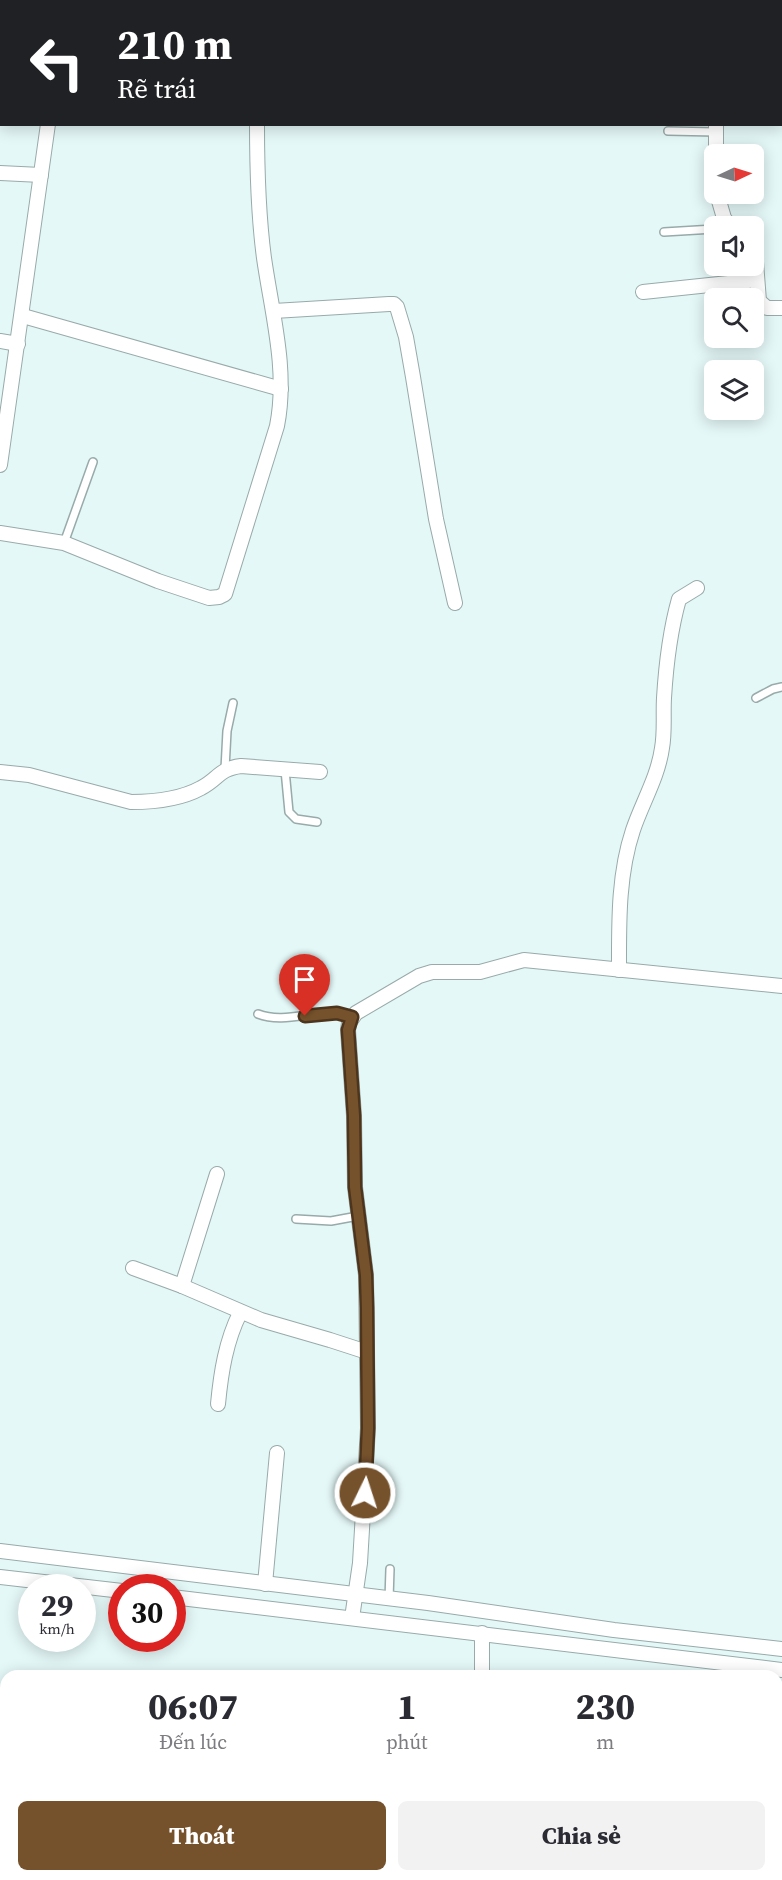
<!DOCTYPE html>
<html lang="vi">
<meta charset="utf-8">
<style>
body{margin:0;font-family:"Source Serif 4",serif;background:#f2f2f3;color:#2b2b33;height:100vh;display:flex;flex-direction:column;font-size:22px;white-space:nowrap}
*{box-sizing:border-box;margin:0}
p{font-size:20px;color:#7c7c81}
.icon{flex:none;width:33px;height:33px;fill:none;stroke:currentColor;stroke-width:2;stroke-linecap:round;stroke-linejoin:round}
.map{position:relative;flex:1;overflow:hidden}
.side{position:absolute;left:0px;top:1670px;width:783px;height:212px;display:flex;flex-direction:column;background:#fff;border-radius:18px 18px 0 0;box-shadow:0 3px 15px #0003}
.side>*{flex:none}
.guide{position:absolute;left:0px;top:0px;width:783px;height:126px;box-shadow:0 3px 15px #0003;background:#202124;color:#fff;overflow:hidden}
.needle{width:39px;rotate:86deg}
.fabs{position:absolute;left:704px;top:144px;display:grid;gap:12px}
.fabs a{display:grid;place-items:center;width:60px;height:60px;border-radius:9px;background:#fff;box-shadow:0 3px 15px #0003;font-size:30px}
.speed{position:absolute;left:18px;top:1574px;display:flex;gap:12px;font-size:30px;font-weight:700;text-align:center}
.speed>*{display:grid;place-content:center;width:78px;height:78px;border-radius:50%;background:#fff;box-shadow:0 3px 15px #0003;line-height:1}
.speed small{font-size:15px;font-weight:400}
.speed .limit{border:9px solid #d22;background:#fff;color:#111}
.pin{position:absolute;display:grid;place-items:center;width:51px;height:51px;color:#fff;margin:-62px -26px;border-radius:50% 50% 50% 0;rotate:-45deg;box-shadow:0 0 6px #0007}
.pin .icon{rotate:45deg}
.me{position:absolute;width:66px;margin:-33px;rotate:4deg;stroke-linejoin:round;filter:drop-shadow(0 0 4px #0008)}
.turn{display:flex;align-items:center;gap:21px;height:126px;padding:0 18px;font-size:27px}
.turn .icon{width:78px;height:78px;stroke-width:2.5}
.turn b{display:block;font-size:42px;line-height:51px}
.eta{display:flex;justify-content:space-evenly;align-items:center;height:102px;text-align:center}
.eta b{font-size:36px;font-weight:800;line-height:42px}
.cta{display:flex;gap:12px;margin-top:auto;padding:12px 18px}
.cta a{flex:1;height:69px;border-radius:9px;background:#76522c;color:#fff;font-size:24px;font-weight:800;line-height:69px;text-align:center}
.cta a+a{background:#f2f2f3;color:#2b2b33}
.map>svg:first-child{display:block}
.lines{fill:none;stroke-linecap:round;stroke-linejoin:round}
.lane-casing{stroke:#98aaa9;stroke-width:10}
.street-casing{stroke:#98aaa9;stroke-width:16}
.lane{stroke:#fff;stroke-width:7}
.street{stroke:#fff;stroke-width:14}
.route-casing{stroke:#4d351d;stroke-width:15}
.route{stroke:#76522c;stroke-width:10}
</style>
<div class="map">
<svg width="782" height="1880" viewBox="0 0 782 1880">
<rect width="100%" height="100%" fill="#e4f8f7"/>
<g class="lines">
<!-- lane casing -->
<g class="lane-casing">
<g id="lane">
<polyline points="422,2 422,0"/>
<polyline points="668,131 716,132"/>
<polyline points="664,232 714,229"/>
<polyline points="64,543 93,462"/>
<polyline points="756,698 773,689 782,687"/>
<polyline points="225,769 227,731 233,703"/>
<polyline points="285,770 289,812 296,819 317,822"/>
<path d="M258,1014C289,1026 323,1004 352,1017"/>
<polyline points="296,1219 331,1221 358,1216"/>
<polyline points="389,1599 390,1569"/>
</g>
</g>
<!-- street casing -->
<g class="street-casing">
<g id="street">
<polyline points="350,0 351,2"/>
<polyline points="66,2 67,0"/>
<polyline points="263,2 263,0"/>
<polyline points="719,2 719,0"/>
<polyline points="0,43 2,43"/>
<polyline points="716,124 716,154"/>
<polyline points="0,173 41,175"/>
<polyline points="717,194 724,218 730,226"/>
<polyline points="753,254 756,262 759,301 767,308 782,308"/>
<polyline points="643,292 757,280"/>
<polyline points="274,311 389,304 394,304 397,307 406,337 413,377 436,519 455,603"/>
<polyline points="23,316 281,389"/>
<polyline points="0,341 18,344"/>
<polyline points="0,465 48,124"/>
<path d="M0,533L64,543L158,581L209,598L219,597L225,594L277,426C288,370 272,314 264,258C258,213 257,169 257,124"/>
<path d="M0,772L29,775L131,802C153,802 181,799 201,788C219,779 218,769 241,766L320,772"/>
<path d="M619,970C619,923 618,875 633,830C642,803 658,777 662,748C665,732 663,715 664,698C666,665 670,631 679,599L697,588"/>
<polyline points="133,1268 182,1286 261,1320 330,1340 367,1352"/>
<polyline points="182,1286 217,1174"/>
<path d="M218,1404C221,1372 226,1341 240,1313"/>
<polyline points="0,1551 428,1603 614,1630 782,1649"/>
<polyline points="0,1577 122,1591"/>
<polyline points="265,1584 277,1453"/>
<polyline points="172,1597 782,1670"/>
<polyline points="352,1618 360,1563 368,1428 366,1275 355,1187 354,1116 348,1030 349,1023 356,1013 419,976 432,972 480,972 524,960 782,986"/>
<polyline points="482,1676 482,1633"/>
<polyline points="0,1818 6,1819"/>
<polyline points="484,1875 484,1880"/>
<polyline points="141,1880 142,1875"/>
</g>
</g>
<!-- lane -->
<use href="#lane" class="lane"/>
<!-- street -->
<use href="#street" class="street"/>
</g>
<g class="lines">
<!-- route casing -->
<g class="route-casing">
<polyline id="route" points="305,1016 337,1013 352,1017 348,1030 354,1116 355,1187 366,1275 367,1308 368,1428 365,1493"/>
</g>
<!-- route -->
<use href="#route" class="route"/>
</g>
</svg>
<div class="fabs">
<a><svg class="needle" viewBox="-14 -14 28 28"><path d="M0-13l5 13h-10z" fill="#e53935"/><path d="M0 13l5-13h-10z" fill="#7c7c81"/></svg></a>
<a><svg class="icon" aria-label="sound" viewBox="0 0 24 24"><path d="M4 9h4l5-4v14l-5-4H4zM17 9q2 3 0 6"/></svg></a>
<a><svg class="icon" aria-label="search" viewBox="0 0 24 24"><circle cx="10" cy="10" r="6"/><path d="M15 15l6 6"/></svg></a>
<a><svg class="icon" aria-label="layers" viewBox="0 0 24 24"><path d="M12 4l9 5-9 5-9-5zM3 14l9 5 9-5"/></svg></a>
</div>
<div class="speed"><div>29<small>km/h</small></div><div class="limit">30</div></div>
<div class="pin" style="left:305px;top:1016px;background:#d93025"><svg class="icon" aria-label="arrive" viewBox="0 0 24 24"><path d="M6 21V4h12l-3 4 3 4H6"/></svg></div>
<svg class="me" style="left:365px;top:1493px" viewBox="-20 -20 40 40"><circle r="17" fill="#76522c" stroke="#fff" stroke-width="3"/><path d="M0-11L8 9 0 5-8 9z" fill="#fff"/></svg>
<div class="guide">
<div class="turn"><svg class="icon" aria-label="left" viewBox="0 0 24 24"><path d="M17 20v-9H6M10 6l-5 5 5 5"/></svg><div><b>210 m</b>Rẽ trái</div></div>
</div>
<section class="side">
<div class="eta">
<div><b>06:07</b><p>Đến lúc</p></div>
<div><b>1</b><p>phút</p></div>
<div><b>230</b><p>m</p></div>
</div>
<div class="cta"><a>Thoát</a><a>Chia sẻ</a></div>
</section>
</div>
